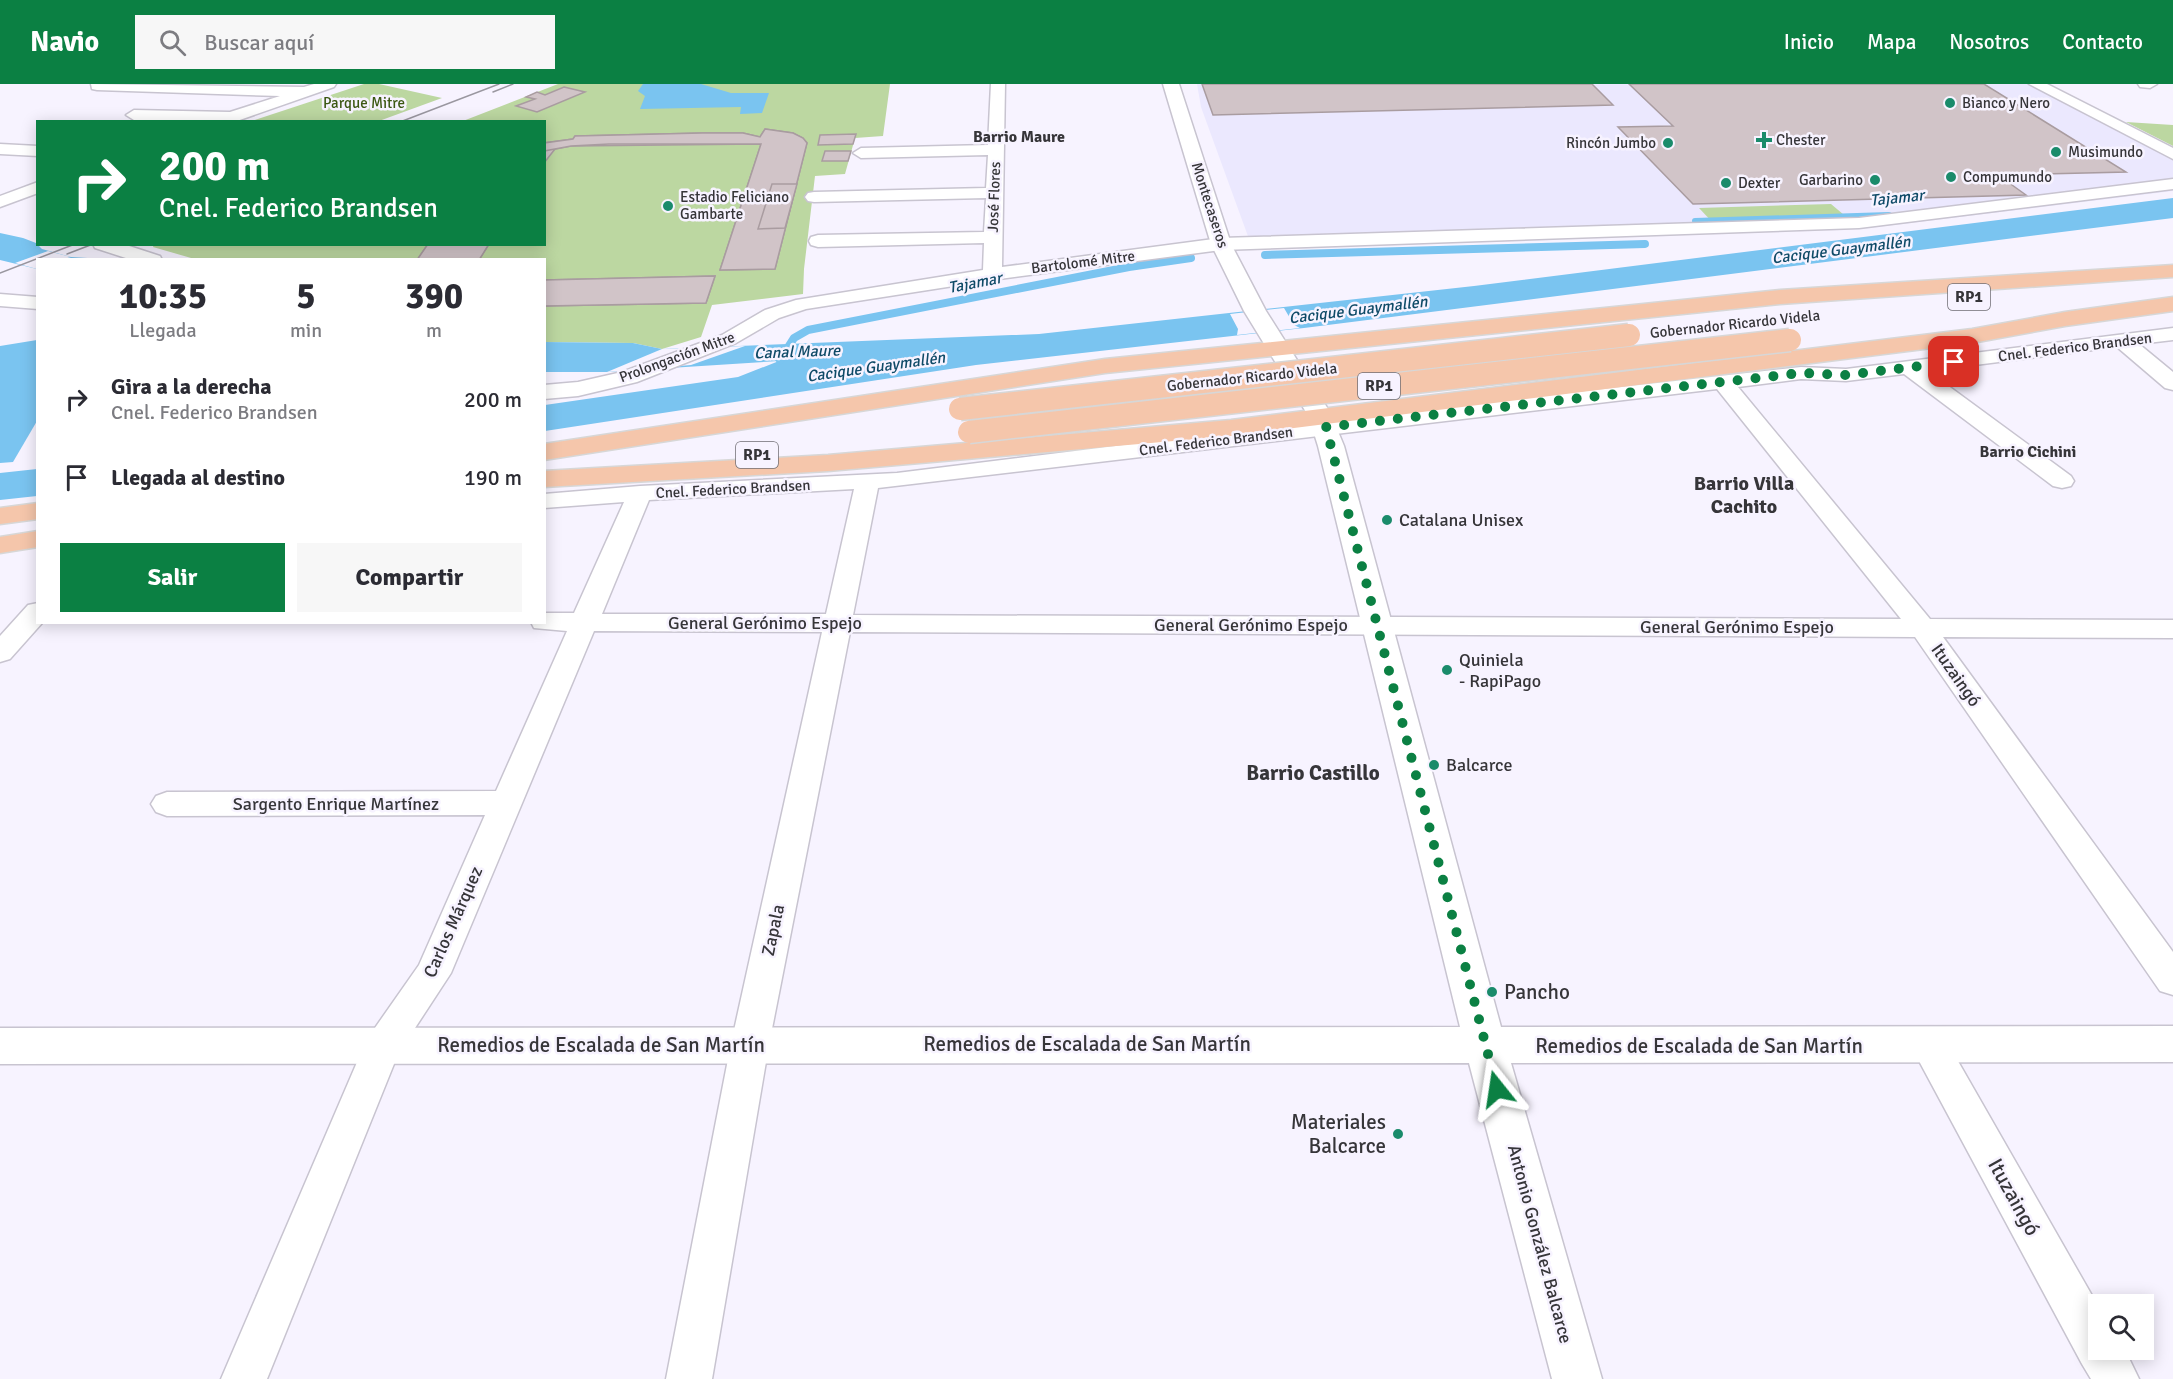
<!DOCTYPE html>
<html lang="es">
<meta charset="utf-8">
<style>
body{margin:0;font-family:Signika,sans-serif;background:#f7f7f7;color:#2b2b33;height:100vh;display:flex;flex-direction:column;font-size:22px;white-space:nowrap}
*{box-sizing:border-box;margin:0}
p{font-size:20px;color:#7c7c81}
.icon{flex:none;width:33px;height:33px;fill:none;stroke:currentColor;stroke-width:2;stroke-linecap:round;stroke-linejoin:round}
.map{position:relative;flex:1;overflow:hidden}
.sheet{position:absolute;left:36px;top:174px;width:510px;height:366px;display:flex;flex-direction:column;background:#fff;border-radius:0px;box-shadow:0 3px 15px #0003}
.sheet>*{flex:none}
.guide{position:absolute;left:36px;top:36px;width:510px;height:126px;border-radius:0px;box-shadow:0 3px 15px #0003;background:#0b8043;color:#fff;overflow:hidden}
.buttons{position:absolute;left:2088px;top:1210px;display:grid;gap:12px}
.buttons a{display:grid;place-items:center;width:66px;height:66px;border-radius:0px;background:#fff;box-shadow:0 3px 15px #0003;font-size:30px}
.pin{position:absolute;display:grid;place-items:center;width:51px;height:51px;color:#fff;margin:-26px;border-radius:12px;box-shadow:0 3px 9px #0006}
.me{position:absolute;width:66px;margin:-33px;rotate:345deg;stroke-linejoin:round;filter:drop-shadow(0 0 4px #0008)}
.turn{display:flex;align-items:center;gap:21px;height:126px;padding:0 24px;font-size:27px}
.turn .icon{width:78px;height:78px;stroke-width:2.5}
.turn b{display:block;font-size:42px;line-height:51px}
.eta{display:flex;justify-content:space-evenly;align-items:center;height:102px;text-align:center}
.eta b{font-size:36px;font-weight:800;line-height:42px}
.primary-button{display:flex;gap:12px;margin-top:auto;padding:12px 24px}
.primary-button a{flex:1;height:69px;border-radius:0px;background:#0b8043;color:#fff;font-size:24px;font-weight:800;line-height:69px;text-align:center}
.primary-button a+a{background:#f7f7f7;color:#2b2b33}
ul{padding:0;list-style:none}
li{display:flex;align-items:center;gap:18px;height:78px;padding:0 24px}
li div{flex:1}
li b{display:block;font-size:22px}
li em{font-style:normal}
header{display:flex;align-items:center;gap:36px;box-sizing:border-box;height:84px;padding:0 30px;background:#0b8043;color:#fff}
header strong{font-size:28px}
nav{display:flex;gap:33px;margin-inline-start:auto;font-size:21px}
.search{width:420px;height:54px;background:#f7f7f7;display:flex;align-items:center;gap:15px;box-sizing:border-box;padding:0 21px;border-radius:0px;color:#7c7c81;font-size:22px}
.map>svg:first-child{display:block}
.commercial{fill:#ebe8fe}
.green{fill:#bcd7a1}
.water{fill:#7ac4f0}
.pier{fill:#f7f3ff}
.lines{fill:none;stroke-linecap:round;stroke-linejoin:round}
.stream-far1{stroke:#7ac4f0;stroke-width:6}
.stream{stroke:#7ac4f0;stroke-width:8}
.building{fill:#d1c4c8;stroke:#a99ca0;stroke-width:1.5}
.minor-casing{stroke:#c8c4d0;stroke-width:3}
.tertiary-casing{stroke:#c8c4d0;stroke-width:3}
.secondary-casing{stroke:#c8c4d0;stroke-width:3}
.motorway-casing{stroke:#d7d7d7;stroke-width:3}
.minor{fill:#fff;fill-rule:evenodd}
.tertiary{fill:#fff;fill-rule:evenodd}
.secondary{fill:#fff;fill-rule:evenodd}
.motorway{fill:#f5c6ab;fill-rule:evenodd}
.tram{stroke:#9a97a0;stroke-width:1.5}
.motorway-bridge-casing{stroke:#d7d7d7;stroke-width:25;stroke-linecap:butt}
.motorway-bridge{stroke:#f5c6ab;stroke-width:22}
.route{stroke:#0b8043;stroke-width:10;stroke-dasharray:0 18}
.poi-dot{fill:#1a8b6b;stroke:#f7f3ff;stroke-width:2}
.labels{text-anchor:middle;dominant-baseline:central;stroke-width:5;stroke-linejoin:round;paint-order:stroke}
.far-park-label{font-size:15px;fill:#3c5813;stroke:#f7f3ff}
.far-poi-label{font-size:15px;fill:#363539;stroke:#f7f3ff;text-anchor:start}
.far-street-label{font-size:15px;fill:#363539;stroke:#f7f3ff}
.far-neighbourhood-label{font-size:16px;font-weight:bold;fill:#363539;stroke:#f7f3ff}
.far-water-label{font-size:16px;font-style:italic;fill:#0e4a67;stroke:#f7f3ff}
.shield{fill:#f7f3ff;stroke:#706e74;stroke-width:1.5}
.shield-label{font-size:16px;font-weight:bold;fill:#363539}
.poi-label{font-size:18px;fill:#363539;stroke:#f7f3ff;text-anchor:start}
.street-label{font-size:18px;fill:#363539;stroke:#f7f3ff}
.neighbourhood-label{font-size:20px;font-weight:bold;fill:#363539;stroke:#f7f3ff}
.quarter-label{font-size:21px;font-weight:bold;fill:#363539;stroke:#f7f3ff}
.near-poi-label{font-size:21px;fill:#363539;stroke:#f7f3ff;text-anchor:start}
.near-street-label{font-size:21px;fill:#363539;stroke:#f7f3ff}
</style>
<header>
<strong>Navio</strong>
<div class="search"><svg class="icon" aria-label="search" viewBox="0 0 24 24"><circle cx="10" cy="10" r="6"/><path d="M15 15l6 6"/></svg>Buscar aquí</div>
<nav><a>Inicio</a><a>Mapa</a><a>Nosotros</a><a>Contacto</a></nav>
</header>
<div class="map">
<svg width="2173" height="1295" viewBox="0 0 2173 1295">
<rect width="100%" height="100%" fill="#f7f3ff"/>
<!-- commercial -->
<polygon class="commercial" points="1197,0 2048,0 2173,65 2173,107 1869,144 1253,166 1201,23"/>
<!-- green -->
<g class="green">
<polygon points="364,0 379,0 442,14 379,37 252,37"/>
<polygon points="558,0 890,0 883,52 855,54 845,90 815,92 804,185 803,210 712,221 701,253 662,265 633,259 545,258 544,176 198,176 153,163 154,160 544,160 544,38 463,37"/>
<polygon points="2126,38 2173,41 2173,62"/>
<polygon points="1831,120 1850,136 1715,141 1699,124"/>
</g>
<!-- water -->
<g class="water">
<polygon points="643,0 701,0 731,9 769,9 762,29 740,30 741,23 640,25 645,12 638,7"/>
<polygon points="2173,114 2173,134 1304,244 976,281 545,347 545,321 738,293 779,277 607,288 545,288 545,258 633,259 662,265 1039,250 1474,202"/>
<polygon points="0,149 23,154 36,159 42,165 71,173 104,175 38,176 37,185 0,176"/>
<polygon points="37,256 37,337 13,378 0,379 0,262"/>
<polygon points="37,385 37,412 0,416 0,389"/>
</g>
<!-- pier -->
<g class="pier">
<polygon points="48,167 71,173 64,175 38,176 37,185 15,179"/>
<polygon points="1284,224 1294,241 1300,244 1237,251 1238,245 1230,230"/>
<polygon points="745,262 691,281 607,288 662,265"/>
</g>
<g class="lines">
<!-- stream-far1 -->
<polyline class="stream-far1" points="1695,137 1889,131"/>
<!-- stream -->
<g class="stream">
<polyline points="1265,171 1645,160"/>
<polyline points="780,276 794,254 808,246 1129,183 1191,174"/>
</g>
</g>
<!-- building -->
<g class="building">
<polygon points="1202,0 1592,0 1613,21 1213,31"/>
<polygon points="1629,0 1984,0 2126,88 1998,91 2026,111 1693,120 1618,43 1673,42"/>
<polygon points="564,3 585,8 537,28 516,22 535,15 526,13 537,8 545,11"/>
<polygon points="765,45 793,49 803,54 807,59 775,185 720,186 761,60 571,62 555,65 544,79 544,59 573,55 575,52 702,49 743,49 760,53"/>
<polygon points="765,45 793,49 803,54 807,59 775,185 720,186 761,60 609,60 571,62 544,67 544,59 573,55 575,52 702,49 743,49 760,53"/>
<polygon points="856,50 853,60 818,61 820,51"/>
<polygon points="825,67 851,67 848,77 822,77"/>
<polygon points="772,100 797,100 785,144 758,145"/>
<polygon points="428,160 489,160 479,176 417,176"/>
<polygon points="428,160 489,160 479,176 417,176"/>
<polygon points="715,192 706,219 544,222 544,196"/>
<polygon points="715,192 706,219 544,222 544,196"/>
</g>
<g class="lines">
<!-- minor casing -->
<g class="minor-casing">
<g id="minor">
<polygon points="91,0 304,3 314,0 336,0 334,3 234,38 134,36 126,31 134,26 230,28 280,12 97,6 92,5"/>
<polygon points="991,0 1005,0 1002,183 1221,154 1859,134 2173,95 2173,105 1859,144 1221,166 992,196 806,225 779,234 736,259 637,298 578,312 544,315 544,301 578,298 622,288 722,251 765,226 796,216 983,186 984,159 818,163 811,161 809,157 811,153 818,151 984,148 986,114 814,118 808,117 805,113 808,109 814,108 986,104 988,71 861,74 853,69 861,64 988,61"/>
<polygon points="2029,0 2047,0 2173,64 2173,75"/>
<polygon points="2138,0 2157,0 2150,4 2140,3"/>
<polygon points="0,60 38,62 38,72 0,70"/>
<polygon points="38,98 38,109 0,123 0,112"/>
<polygon points="93,160 123,160 160,172 162,176 132,176 95,164"/>
<polygon points="0,210 38,213 38,225 0,222"/>
<path d="M2173,244V256L2139,260L2173,288V306L2165,304L2117,263L1928,287L2071,392L2074,397L2071,402L2062,404L2053,402L1904,290L1846,297L1801,295L1738,303L1930,535L2173,536V554L1943,553L2173,868V911L2160,907L1915,553L850,548L769,960L712,1295H666L731,960L822,548L594,547L451,889L398,970L267,1295H221L364,962L370,951L419,881L485,731L167,732L156,728L151,720L156,712L167,708L496,707L567,547L534,544L531,538H544V529H574L624,418L544,424V410L640,402L897,389L1326,336L1801,283L1846,285ZM1717,305L1901,535L853,531L878,404ZM854,405L826,530H602L649,416Z"/>
<polygon points="38,519 38,538 43,538 10,575 0,578 0,552 28,521"/>
<polygon points="1930,946 1943,951 2098,1222 2098,1266 2125,1266 2139,1295 2091,1295 2082,1280 1911,962 1917,951"/>
</g>
</g>
<!-- tertiary casing -->
<g class="tertiary-casing">
<polygon id="tertiary" points="1321,326 1330,328 1344,362 1501,943 2173,942 2173,978 1511,979 1602,1295 1552,1295 1469,979 0,980 0,944 1460,943 1318,362 1309,333 1312,328"/>
</g>
<!-- secondary casing -->
<g class="secondary-casing">
<polygon id="secondary" points="1163,0 1179,0 1231,160 1266,227 1333,333 1330,338 1321,340 1312,338 1309,333 1244,227 1211,160"/>
</g>
<!-- motorway casing -->
<g class="motorway-casing">
<g id="motorway">
<polygon points="2173,181 2173,193 1780,220 1105,289 544,376 544,360 1105,275 1780,206"/>
<polygon points="2173,213 2173,227 2065,242 1972,259 1231,352 828,387 544,403 544,387 828,371 1231,336 1972,245 2065,228"/>
<polygon points="38,419 38,435 0,440 0,424"/>
<polygon points="38,447 38,463 0,469 0,453"/>
</g>
</g>
<!-- minor -->
<use href="#minor" class="minor"/>
<!-- tertiary -->
<use href="#tertiary" class="tertiary"/>
<!-- secondary -->
<use href="#secondary" class="secondary"/>
<!-- motorway -->
<use href="#motorway" class="motorway"/>
<!-- tram -->
<g class="tram">
<polyline points="493,8 513,0"/>
<polyline points="400,38 499,0"/>
<polyline points="67,170 93,160"/>
<polyline points="0,189 75,160"/>
</g>
<!-- motorway-bridge casing -->
<g class="motorway-bridge-casing">
<g id="motorway-bridge">
<polyline points="960,325 1629,251"/>
<polyline points="969,348 1790,256"/>
</g>
</g>
<!-- motorway-bridge -->
<use href="#motorway-bridge" class="motorway-bridge"/>
</g>
<g class="lines">
<!-- route -->
<polyline class="route" points="1497,1005 1326,343 1801,289 1846,291 1954,278"/>
</g>
<!-- markers -->
<g class="poi-dot">
<circle cx="1950" cy="19" r="6"/>
<path d="M1761 47h6v6h6v6h-6v6h-6v-6h-6v-6h6z"/>
<circle cx="1668" cy="59" r="6"/>
<circle cx="2056" cy="68" r="6"/>
<circle cx="1951" cy="93" r="6"/>
<circle cx="1875" cy="96" r="6"/>
<circle cx="1726" cy="99" r="6"/>
<circle cx="668" cy="122" r="6"/>
<circle cx="1387" cy="436" r="6"/>
<circle cx="1447" cy="586" r="6"/>
<circle cx="1434" cy="681" r="6"/>
<circle cx="1492" cy="908" r="6"/>
<circle cx="1398" cy="1050" r="6"/>
</g>
<g class="labels">
<!-- far-park labels -->
<g class="far-park-label">
<text x="364" y="19">Parque Mitre</text>
</g>
<!-- far-poi labels -->
<g class="far-poi-label">
<text x="1962" y="19">Bianco y Nero</text>
<text x="1776" y="56">Chester</text>
<text x="1656" y="59" text-anchor="end">Rincón Jumbo</text>
<text x="2068" y="68">Musimundo</text>
<text x="1963" y="93">Compumundo</text>
<text x="1863" y="96" text-anchor="end">Garbarino</text>
<text x="1738" y="99">Dexter</text>
<text x="680" y="113">Estadio Feliciano<tspan x="680" dy="17">Gambarte</tspan></text>
</g>
<!-- far-street labels -->
<g class="far-street-label">
<text transform="translate(994 113) rotate(-88)">José Flores</text>
<text transform="translate(1210 121) rotate(72)">Montecaseros</text>
<text transform="translate(1083 178) rotate(-7)">Bartolomé Mitre</text>
<text transform="translate(1735 240) rotate(-6)">Gobernador Ricardo Videla</text>
<text transform="translate(2075 263) rotate(-7)">Cnel. Federico Brandsen</text>
<text transform="translate(677 273) rotate(-20)">Prolongación Mitre</text>
<text transform="translate(1252 293) rotate(-6)">Gobernador Ricardo Videla</text>
<text transform="translate(1216 357) rotate(-7)">Cnel. Federico Brandsen</text>
<text transform="translate(733 405) rotate(-3)">Cnel. Federico Brandsen</text>
</g>
<!-- far-neighbourhood labels -->
<g class="far-neighbourhood-label">
<text x="1019" y="53">Barrio Maure</text>
<text x="2028" y="368">Barrio Cichini</text>
</g>
<!-- far-water labels -->
<g class="far-water-label">
<text transform="translate(1897 114) rotate(-6)">Tajamar</text>
<text transform="translate(1841 166) rotate(-7)">Cacique Guaymallén</text>
<text transform="translate(975 199) rotate(-11)">Tajamar</text>
<text transform="translate(1358 226) rotate(-7)">Cacique Guaymallén</text>
<text transform="translate(797 268) rotate(-2)">Canal Maure</text>
<text transform="translate(876 283) rotate(-8)">Cacique Guaymallén</text>
</g>
<!-- shield labels -->
<g class="shield">
<rect x="1948" y="200" width="42" height="26" rx="4.5"/>
<rect x="1358" y="289" width="42" height="26" rx="4.5"/>
<rect x="736" y="358" width="42" height="26" rx="4.5"/>
</g>
<g class="shield-label">
<text x="1969" y="213">RP1</text>
<text x="1379" y="302">RP1</text>
<text x="757" y="371">RP1</text>
</g>
<!-- poi labels -->
<g class="poi-label">
<text x="1399" y="436">Catalana Unisex</text>
<text x="1459" y="576">Quiniela<tspan x="1459" dy="21">- RapiPago</tspan></text>
<text x="1446" y="681">Balcarce</text>
</g>
<!-- street labels -->
<g class="street-label">
<text x="765" y="539">General Gerónimo Espejo</text>
<text x="1251" y="541">General Gerónimo Espejo</text>
<text x="1737" y="543">General Gerónimo Espejo</text>
<text transform="translate(1956 591) rotate(55)">Ituzaingó</text>
<text x="336" y="720">Sargento Enrique Martínez</text>
<text transform="translate(453 838) rotate(-66)">Carlos Márquez</text>
<text transform="translate(773 846) rotate(-78)">Zapala</text>
<text transform="translate(1540 1160) rotate(75)">Antonio González Balcarce</text>
</g>
<!-- neighbourhood labels -->
<g class="neighbourhood-label">
<text x="1744" y="399">Barrio Villa<tspan x="1744" dy="23">Cachito</tspan></text>
</g>
<!-- quarter labels -->
<g class="quarter-label">
<text x="1313" y="689">Barrio Castillo</text>
</g>
<!-- near-poi labels -->
<g class="near-poi-label">
<text x="1504" y="908">Pancho</text>
<text x="1386" y="1038" text-anchor="end">Materiales<tspan x="1386" dy="24">Balcarce</tspan></text>
</g>
<!-- near-street labels -->
<g class="near-street-label">
<text x="1087" y="960">Remedios de Escalada de San Martín</text>
<text x="601" y="961">Remedios de Escalada de San Martín</text>
<text x="1699" y="962">Remedios de Escalada de San Martín</text>
<text transform="translate(2014 1113) rotate(61)">Ituzaingó</text>
</g>
</g>
</svg>
<div class="buttons">
<a><svg class="icon" aria-label="search" viewBox="0 0 24 24"><circle cx="10" cy="10" r="6"/><path d="M15 15l6 6"/></svg></a>
</div>
<div class="pin" style="left:1954px;top:278px;background:#d93025"><svg class="icon" aria-label="arrive" viewBox="0 0 24 24"><path d="M6 21V4h12l-3 4 3 4H6"/></svg></div>
<svg class="me" style="left:1497px;top:1005px" viewBox="-20 -20 40 40"><path d="M0-17L14 15 0 8-14 15z" fill="#0b8043" stroke="#fff" stroke-width="4"/></svg>
<div class="guide">
<div class="turn"><svg class="icon" aria-label="right" viewBox="0 0 24 24"><path d="M7 20v-9h11M14 6l5 5-5 5"/></svg><div><b>200 m</b>Cnel. Federico Brandsen</div></div>
</div>
<section class="sheet">
<div class="eta">
<div><b>10:35</b><p>Llegada</p></div>
<div><b>5</b><p>min</p></div>
<div><b>390</b><p>m</p></div>
</div>
<ul>
<li><svg class="icon" aria-label="right" viewBox="0 0 24 24"><path d="M7 20v-9h11M14 6l5 5-5 5"/></svg><div><b>Gira a la derecha</b><p>Cnel. Federico Brandsen</p></div><em>200 m</em></li>
<li><svg class="icon" aria-label="arrive" viewBox="0 0 24 24"><path d="M6 21V4h12l-3 4 3 4H6"/></svg><div><b>Llegada al destino</b></div><em>190 m</em></li>
</ul>
<div class="primary-button"><a>Salir</a><a>Compartir</a></div>
</section>
</div>
